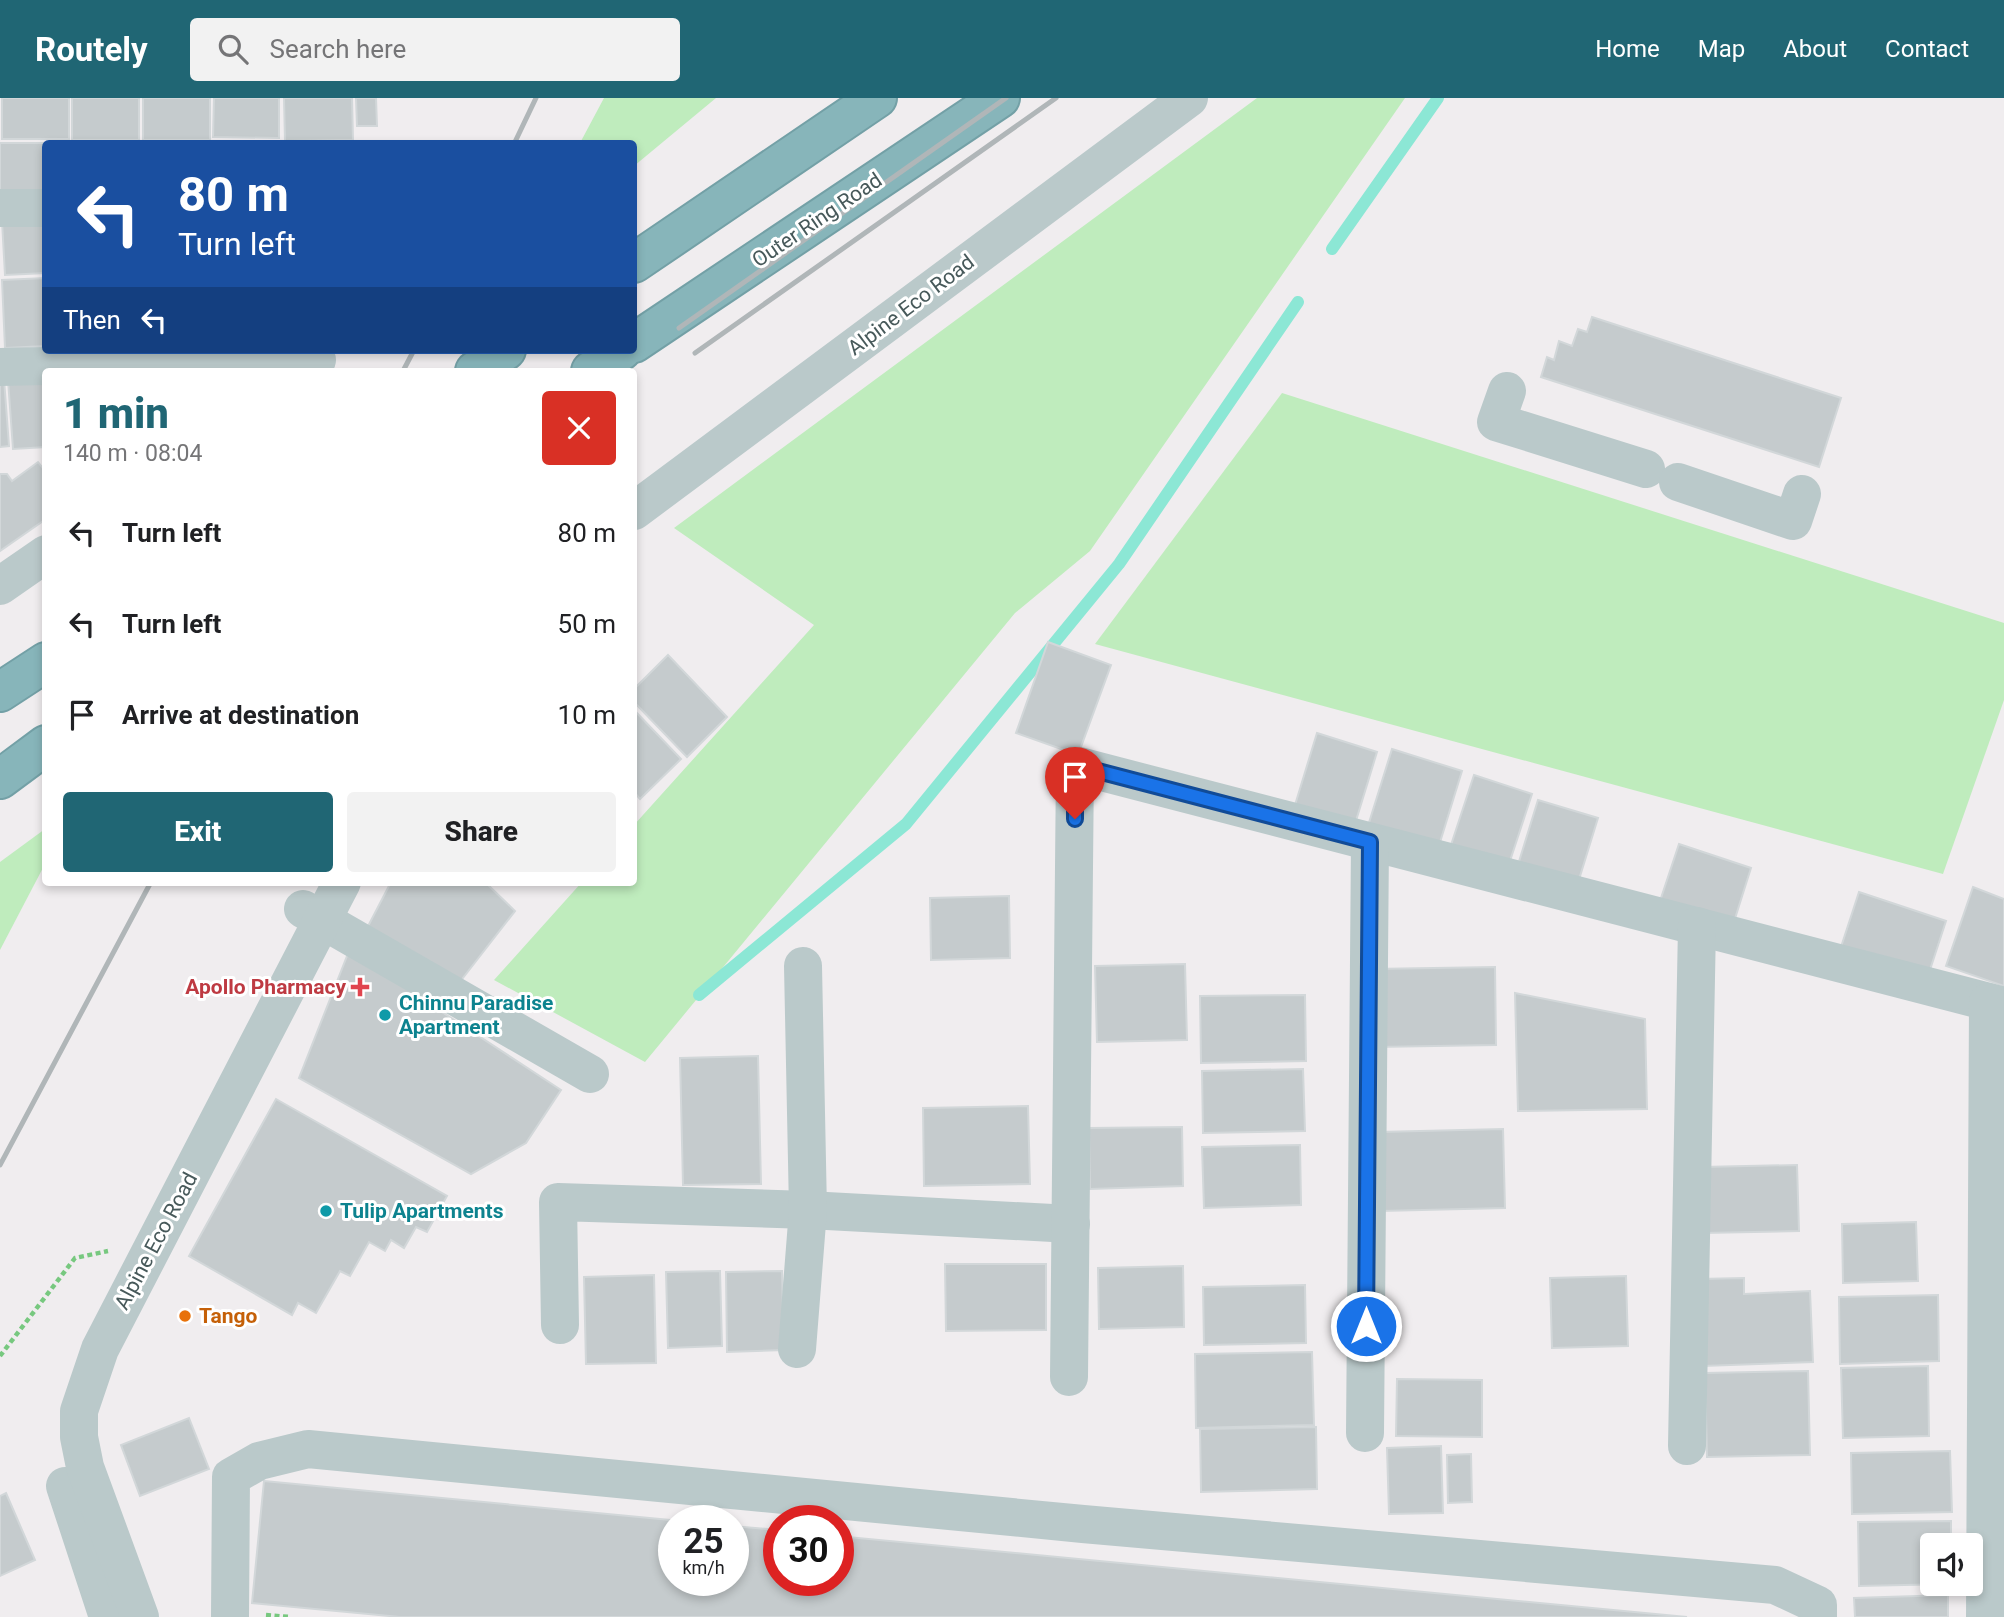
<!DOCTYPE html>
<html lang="en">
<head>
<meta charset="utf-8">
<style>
  body { margin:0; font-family:Roboto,sans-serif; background:#f2f2f2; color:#202124; height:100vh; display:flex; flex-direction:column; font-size:26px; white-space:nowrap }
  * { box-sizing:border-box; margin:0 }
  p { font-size:23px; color:#757577 }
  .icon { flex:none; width:38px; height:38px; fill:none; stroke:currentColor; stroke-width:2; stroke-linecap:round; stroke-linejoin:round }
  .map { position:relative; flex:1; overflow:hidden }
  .side { position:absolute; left:42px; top:270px; width:595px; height:518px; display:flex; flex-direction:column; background:#fff; border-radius:7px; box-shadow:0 4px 10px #0003 }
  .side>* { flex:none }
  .guide { position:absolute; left:42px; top:42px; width:595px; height:214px; border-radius:7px; box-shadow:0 4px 10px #0003; background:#1a4fa0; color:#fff; overflow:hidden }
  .buttons { position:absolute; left:1920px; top:1435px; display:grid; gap:14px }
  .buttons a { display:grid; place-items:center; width:63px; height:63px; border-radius:7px; background:#fff; box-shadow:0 4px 10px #0003; font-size:35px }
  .speed { position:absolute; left:658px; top:1407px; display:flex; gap:14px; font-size:35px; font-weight:700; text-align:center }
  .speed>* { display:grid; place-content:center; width:91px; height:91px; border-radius:50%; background:#fff; box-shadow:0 4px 10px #0003; line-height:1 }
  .speed small { font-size:18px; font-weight:400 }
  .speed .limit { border:10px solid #d22; background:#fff; color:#111 }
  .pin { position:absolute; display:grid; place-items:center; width:60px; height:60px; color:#fff; margin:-72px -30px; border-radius:50% 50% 50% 0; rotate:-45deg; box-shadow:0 0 7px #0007 }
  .pin .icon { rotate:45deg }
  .me { position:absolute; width:77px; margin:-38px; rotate:0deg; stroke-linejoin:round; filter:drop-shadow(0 0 5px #0008) }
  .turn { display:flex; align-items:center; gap:24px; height:147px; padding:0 21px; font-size:32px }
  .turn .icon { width:91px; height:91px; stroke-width:2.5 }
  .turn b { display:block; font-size:49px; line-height:60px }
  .then { display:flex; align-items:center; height:66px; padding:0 21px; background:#0003; gap:14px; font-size:26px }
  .round { display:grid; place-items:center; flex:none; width:74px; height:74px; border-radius:7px; background:#f2f2f2 }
  .headline { display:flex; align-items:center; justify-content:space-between; height:119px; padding:0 21px }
  h1 { font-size:42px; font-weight:800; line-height:52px; color:#206674 }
  .primary-button { display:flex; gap:14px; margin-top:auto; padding:14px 21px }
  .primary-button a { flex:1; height:80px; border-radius:7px; background:#206674; color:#fff; font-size:28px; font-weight:800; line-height:80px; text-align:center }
  .primary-button a+a { background:#f2f2f2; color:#202124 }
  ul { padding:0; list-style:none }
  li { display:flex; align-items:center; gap:21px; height:91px; padding:0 21px }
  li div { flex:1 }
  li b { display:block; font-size:26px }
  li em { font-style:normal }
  header { display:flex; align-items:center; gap:42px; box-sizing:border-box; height:98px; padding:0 35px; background:#206674; color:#fff }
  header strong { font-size:33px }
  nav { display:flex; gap:38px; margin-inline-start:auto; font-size:24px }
  .search { width:490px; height:63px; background:#f2f2f2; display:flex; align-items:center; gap:18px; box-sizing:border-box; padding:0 24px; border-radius:7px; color:#757577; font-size:26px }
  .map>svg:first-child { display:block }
</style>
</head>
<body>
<header>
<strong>Routely</strong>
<div class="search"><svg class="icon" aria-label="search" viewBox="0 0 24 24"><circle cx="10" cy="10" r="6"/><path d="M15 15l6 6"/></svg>Search here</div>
<nav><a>Home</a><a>Map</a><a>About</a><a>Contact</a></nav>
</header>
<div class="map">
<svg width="2004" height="1519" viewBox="0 0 2004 1519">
  <rect width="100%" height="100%" fill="#f0edef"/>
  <g fill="#bfecbd">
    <path d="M 604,0 L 716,0 L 634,68 L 634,46 L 580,45 Z"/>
    <path d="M 1257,0 L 1405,0 L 1090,453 L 1015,515 L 645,964 L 494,882 L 582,784 L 634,784 L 634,727 L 814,527 L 674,430 Z"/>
    <path d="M 1282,295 L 2004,525 L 2004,602 L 1943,776 L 1095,546 Z"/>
    <path d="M 45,731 L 45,766 L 0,852 L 0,764 Z"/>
  </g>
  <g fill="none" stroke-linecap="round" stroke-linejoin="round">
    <g stroke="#8ce7d5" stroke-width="12">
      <path d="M 1332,151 L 1438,0"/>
      <path d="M 699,897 L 906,726 L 1119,466 L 1298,204"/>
    </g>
  </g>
  <g fill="#c5cbcd" stroke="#d2d7d9" stroke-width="2">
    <rect x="2" y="0" width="67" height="41"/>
    <rect x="72" y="0" width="67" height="42"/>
    <rect x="143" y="0" width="67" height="42"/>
    <path d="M 214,0 L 279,0 L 279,40 L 213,39 Z"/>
    <path d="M 284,0 L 352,0 L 353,42 L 285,43 Z"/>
    <path d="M 356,0 L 376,0 L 377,28 L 357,28 Z"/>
    <path d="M 0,45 L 68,45 L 46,46 L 46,93 L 0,93 Z"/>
    <path d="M 46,121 L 46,175 L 5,177 L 2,123 Z"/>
    <path d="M 46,180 L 46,248 L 5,250 L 2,182 Z"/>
    <path d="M 1592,219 L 1841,300 L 1819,369 L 1541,279 L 1547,259 L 1554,262 L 1559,243 L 1572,248 L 1578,231 L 1587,234 Z"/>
    <path d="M 46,279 L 46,349 L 13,351 L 8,282 Z"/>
    <path d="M 4,281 L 9,348 L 0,349 L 0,282 Z"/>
    <path d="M 38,364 L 46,374 L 46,421 L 0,453 L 0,376 L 7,376 L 12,383 Z"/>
    <path d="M 1048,544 L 1111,567 L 1078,657 L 1016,635 Z"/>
    <path d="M 668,557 L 727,619 L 687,659 L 634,604 L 634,591 Z"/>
    <path d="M 634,612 L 681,661 L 640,701 L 634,694 Z"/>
    <path d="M 1317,635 L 1377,654 L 1355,726 L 1295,707 Z"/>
    <path d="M 1392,651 L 1462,673 L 1437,754 L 1367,731 Z"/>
    <path d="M 1474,677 L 1532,696 L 1508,769 L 1450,750 Z"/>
    <path d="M 1538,702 L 1598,720 L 1577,788 L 1517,770 Z"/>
    <path d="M 1679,746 L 1751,770 L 1732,830 L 1659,806 Z"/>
    <path d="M 391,784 L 485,784 L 515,813 L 459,885 L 366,832 Z"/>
    <path d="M 1973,789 L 2004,801 L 2004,888 L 1946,868 Z"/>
    <path d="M 1859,794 L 1946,823 L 1927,881 L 1840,852 Z"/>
    <path d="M 1009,798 L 1010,860 L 931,862 L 930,800 Z"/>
    <path d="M 349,853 L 561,992 L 526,1045 L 471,1076 L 299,980 Z"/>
    <path d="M 1185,866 L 1187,942 L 1097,944 L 1095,868 Z"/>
    <path d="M 1495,869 L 1496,947 L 1374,949 L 1372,871 Z"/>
    <path d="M 1515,895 L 1645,921 L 1647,1011 L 1518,1013 Z"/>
    <path d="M 1305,897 L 1306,963 L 1201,965 L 1200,898 Z"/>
    <path d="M 758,958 L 761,1086 L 683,1087 L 680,960 Z"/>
    <path d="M 1303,971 L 1305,1033 L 1203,1035 L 1202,973 Z"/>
    <path d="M 276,1001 L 447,1098 L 427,1134 L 416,1129 L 404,1150 L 391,1142 L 385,1153 L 369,1144 L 350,1178 L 340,1173 L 316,1215 L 298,1205 L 292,1217 L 189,1158 Z"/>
    <path d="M 1028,1008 L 1030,1086 L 924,1088 L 923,1010 Z"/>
    <path d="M 1182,1029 L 1183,1088 L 1090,1091 L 1089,1030 Z"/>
    <path d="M 1503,1031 L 1505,1110 L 1381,1113 L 1379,1034 Z"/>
    <path d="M 1300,1047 L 1301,1107 L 1204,1110 L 1202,1049 Z"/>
    <path d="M 1797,1067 L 1799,1133 L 1703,1135 L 1702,1069 Z"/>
    <path d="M 1916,1124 L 1918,1183 L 1843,1185 L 1842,1126 Z"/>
    <path d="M 945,1166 L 1046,1166 L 1046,1232 L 946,1233 Z"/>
    <path d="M 1183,1168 L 1184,1229 L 1099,1231 L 1098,1170 Z"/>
    <path d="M 720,1173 L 722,1248 L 668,1250 L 666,1174 Z"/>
    <path d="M 782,1173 L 784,1252 L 727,1254 L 726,1174 Z"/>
    <path d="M 654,1177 L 656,1265 L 586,1266 L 584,1179 Z"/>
    <path d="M 1626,1178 L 1628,1248 L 1552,1250 L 1550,1180 Z"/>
    <path d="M 1744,1180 L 1744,1196 L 1810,1193 L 1813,1264 L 1703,1268 L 1699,1181 Z"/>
    <path d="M 1305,1187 L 1306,1245 L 1204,1247 L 1203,1189 Z"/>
    <path d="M 1938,1197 L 1939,1263 L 1840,1266 L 1839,1199 Z"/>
    <path d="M 1312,1254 L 1314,1327 L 1196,1330 L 1195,1256 Z"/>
    <path d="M 1928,1268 L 1929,1338 L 1843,1340 L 1841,1270 Z"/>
    <path d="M 1808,1273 L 1810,1357 L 1707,1359 L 1705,1275 Z"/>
    <path d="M 1397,1281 L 1482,1282 L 1482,1339 L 1396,1338 Z"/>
    <path d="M 189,1320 L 209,1371 L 140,1398 L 121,1347 Z"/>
    <path d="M 1316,1329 L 1317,1391 L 1201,1394 L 1200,1331 Z"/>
    <path d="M 1441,1348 L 1443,1415 L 1389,1416 L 1387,1350 Z"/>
    <path d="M 1950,1353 L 1952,1414 L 1852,1416 L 1851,1355 Z"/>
    <path d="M 1471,1356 L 1472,1404 L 1448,1405 L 1447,1357 Z"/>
    <path d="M 264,1383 L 681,1423 L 674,1423 L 674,1482 L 733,1482 L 733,1428 L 779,1432 L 779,1482 L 838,1482 L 838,1438 L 1687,1519 L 400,1519 L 252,1505 Z"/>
    <path d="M 6,1395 L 35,1462 L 0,1478 L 0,1398 Z"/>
    <path d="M 1951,1423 L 1951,1447 L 1932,1447 L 1932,1486 L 1951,1486 L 1859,1488 L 1858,1424 Z"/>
    <path d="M 1948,1497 L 1948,1519 L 1855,1519 L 1854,1500 Z"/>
  </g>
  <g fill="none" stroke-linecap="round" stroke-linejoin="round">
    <defs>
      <g id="highway">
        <path d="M 634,165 L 877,0"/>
        <path d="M 634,245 L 1000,0"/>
        <path d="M 475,273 L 506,252"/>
        <path d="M 591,273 L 622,252"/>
        <path d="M 0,594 L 46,564"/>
        <path d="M 0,681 L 46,647"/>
      </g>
    </defs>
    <use href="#highway" stroke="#73a0a6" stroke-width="42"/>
    <g stroke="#77c87f" stroke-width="4.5" stroke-dasharray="5 3.5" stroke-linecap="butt">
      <path d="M 0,1258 L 75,1160 L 108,1153"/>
      <path d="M 266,1517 L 290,1519"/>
    </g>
    <g stroke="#bac9ca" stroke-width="38">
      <path d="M 0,110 L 46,110"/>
      <path d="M 0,269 L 317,262"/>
      <path d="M 1507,293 L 1496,324 L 1646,371"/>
      <path d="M 1678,384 L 1793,423 L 1802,396"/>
      <path d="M 634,413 L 1189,0"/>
      <path d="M 0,488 L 46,456"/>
      <path d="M 303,811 L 590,976"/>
      <path d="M 560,1227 L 558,1104 L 808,1112 L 1071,1126"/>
      <path d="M 797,1251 L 808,1112 L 803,868"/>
      <path d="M 1069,1279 L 1075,667 L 2004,908"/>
      <path d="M 1365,1335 L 1370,744"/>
      <path d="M 1687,1348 L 1697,828"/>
      <path d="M 65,1388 L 108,1519"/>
      <path d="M 140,1519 L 85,1369 L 79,1339 L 79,1313 L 100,1251 L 342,784"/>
      <path d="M 230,1519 L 231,1379 L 259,1363 L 308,1351 L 1083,1426 L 1775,1487 L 1818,1507 L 1818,1519"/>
      <path d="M 1985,1519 L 1988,904"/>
    </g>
    <use href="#highway" stroke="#87b5ba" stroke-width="38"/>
    <g stroke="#b0b6b8" stroke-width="5">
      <path d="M 514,46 L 536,0"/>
      <path d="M 679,230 L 1006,0"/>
      <path d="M 695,255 L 1056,0"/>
      <path d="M 403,273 L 414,252"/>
      <path d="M 0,1067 L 151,784"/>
    </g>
  </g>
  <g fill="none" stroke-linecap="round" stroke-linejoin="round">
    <defs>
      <path id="route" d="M 1075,721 L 1075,667 L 1370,744 L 1366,1228"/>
    </defs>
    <use href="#route" stroke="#114b97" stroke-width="18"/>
    <use href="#route" stroke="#1a73e8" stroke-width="12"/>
  </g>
  <path fill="#e0444e" stroke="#fff" stroke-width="2.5" d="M356.5 878.5h7v7h7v7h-7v7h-7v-7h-7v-7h7z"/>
  <g fill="#0f9aa8" stroke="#fff" stroke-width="2.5">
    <circle cx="385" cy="917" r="7"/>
    <circle cx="326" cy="1113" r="7"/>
  </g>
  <circle fill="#e8710a" stroke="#fff" stroke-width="2.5" cx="185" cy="1218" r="7"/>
  <g text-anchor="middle" stroke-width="6" stroke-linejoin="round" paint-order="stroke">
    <g font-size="21" fill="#47595a" stroke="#fff">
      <text transform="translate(817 122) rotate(-34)" y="7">Outer Ring Road</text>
      <text transform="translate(911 207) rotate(-37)" y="7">Alpine Eco Road</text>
      <text transform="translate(156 1143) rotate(-62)" y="7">Alpine Eco Road</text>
    </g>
    <g font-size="21" font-weight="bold" fill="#be3a42" stroke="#fff" text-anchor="end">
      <text x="346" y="896">Apollo Pharmacy</text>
    </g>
    <g font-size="21" font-weight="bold" fill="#0d838f" stroke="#fff" text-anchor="start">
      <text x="399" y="912">Chinnu Paradise<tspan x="399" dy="24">Apartment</tspan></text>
      <text x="340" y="1120">Tulip Apartments</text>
    </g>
    <g font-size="21" font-weight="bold" fill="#c56008" stroke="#fff" text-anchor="start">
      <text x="199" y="1225">Tango</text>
    </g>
  </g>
</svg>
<div class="buttons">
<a><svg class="icon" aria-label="sound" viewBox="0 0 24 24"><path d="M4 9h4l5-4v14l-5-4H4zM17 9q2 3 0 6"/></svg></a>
</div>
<div class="speed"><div>25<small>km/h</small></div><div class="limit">30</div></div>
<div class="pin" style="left:1075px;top:721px;background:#d93025"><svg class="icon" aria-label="arrive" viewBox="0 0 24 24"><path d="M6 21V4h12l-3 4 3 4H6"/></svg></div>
<svg class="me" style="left:1366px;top:1228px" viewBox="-20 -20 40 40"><circle r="17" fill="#1a73e8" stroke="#fff" stroke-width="3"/><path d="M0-11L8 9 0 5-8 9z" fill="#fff"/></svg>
<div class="guide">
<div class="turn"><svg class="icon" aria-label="left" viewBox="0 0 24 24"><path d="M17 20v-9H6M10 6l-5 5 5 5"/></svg><div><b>80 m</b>Turn left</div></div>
<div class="then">Then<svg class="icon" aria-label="left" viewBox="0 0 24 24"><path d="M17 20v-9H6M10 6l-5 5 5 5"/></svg></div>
</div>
<section class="side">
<div class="headline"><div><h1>1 min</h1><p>140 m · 08:04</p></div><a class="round" style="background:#d93025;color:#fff"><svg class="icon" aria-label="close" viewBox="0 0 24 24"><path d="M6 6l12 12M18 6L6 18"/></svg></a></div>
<ul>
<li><svg class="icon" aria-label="left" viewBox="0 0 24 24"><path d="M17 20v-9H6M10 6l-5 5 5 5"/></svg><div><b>Turn left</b></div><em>80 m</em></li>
<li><svg class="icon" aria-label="left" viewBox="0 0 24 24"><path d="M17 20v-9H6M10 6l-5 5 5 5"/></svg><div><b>Turn left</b></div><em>50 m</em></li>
<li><svg class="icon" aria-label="arrive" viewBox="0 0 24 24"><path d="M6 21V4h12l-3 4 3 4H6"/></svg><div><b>Arrive at destination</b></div><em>10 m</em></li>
</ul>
<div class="primary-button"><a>Exit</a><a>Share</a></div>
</section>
</div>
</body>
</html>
